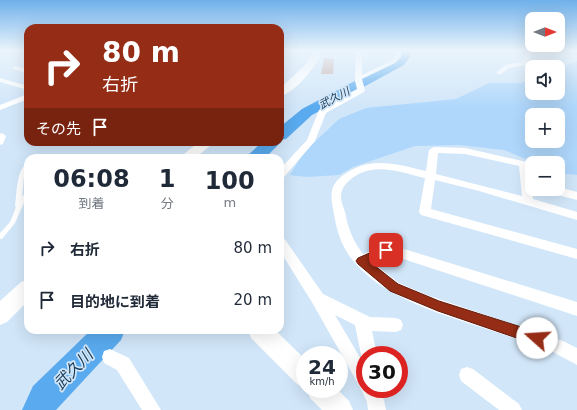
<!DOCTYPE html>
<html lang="ja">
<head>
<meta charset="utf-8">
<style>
  body { margin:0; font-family:"DejaVu Sans","Noto Sans JP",sans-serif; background:#f2f2f3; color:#1f2937; height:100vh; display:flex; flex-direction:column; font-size:15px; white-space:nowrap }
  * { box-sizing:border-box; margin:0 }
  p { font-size:13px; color:#747a83 }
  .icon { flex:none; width:22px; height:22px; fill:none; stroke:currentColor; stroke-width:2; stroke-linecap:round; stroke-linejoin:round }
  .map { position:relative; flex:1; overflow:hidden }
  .sheet { position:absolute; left:24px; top:154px; width:260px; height:180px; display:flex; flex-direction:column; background:#fff; border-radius:12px; box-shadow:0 4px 16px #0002 }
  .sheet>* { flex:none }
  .banner { position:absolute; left:24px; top:24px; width:260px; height:122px; border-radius:12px; box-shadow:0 4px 16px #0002; background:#952c15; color:#fff; overflow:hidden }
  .needle { width:26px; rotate:90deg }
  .fabs { position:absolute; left:525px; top:12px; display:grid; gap:8px }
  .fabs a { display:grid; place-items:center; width:40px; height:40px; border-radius:8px; background:#fff; box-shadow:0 4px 16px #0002; font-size:20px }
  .speed { position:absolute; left:296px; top:346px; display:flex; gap:8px; font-size:20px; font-weight:700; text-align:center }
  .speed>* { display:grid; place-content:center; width:52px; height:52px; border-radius:50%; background:#fff; box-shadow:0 4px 16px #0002; line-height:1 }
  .speed small { font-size:10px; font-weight:400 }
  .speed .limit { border:6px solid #d22; background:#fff; color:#111 }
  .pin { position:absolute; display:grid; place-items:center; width:34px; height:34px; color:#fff; margin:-17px; border-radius:8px; box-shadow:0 2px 6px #0006 }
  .me { position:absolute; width:44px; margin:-22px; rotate:289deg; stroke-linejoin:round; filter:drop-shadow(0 0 3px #0008) }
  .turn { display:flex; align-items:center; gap:14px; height:84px; padding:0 12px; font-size:18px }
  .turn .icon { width:52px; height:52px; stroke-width:2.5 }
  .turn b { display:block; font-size:28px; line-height:34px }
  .then { display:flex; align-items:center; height:38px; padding:0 12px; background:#0003; gap:8px; font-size:15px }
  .eta { display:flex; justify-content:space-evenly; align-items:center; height:68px; text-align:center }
  .eta b { font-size:24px; font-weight:600; line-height:28px }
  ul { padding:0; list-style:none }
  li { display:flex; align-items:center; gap:12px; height:52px; padding:0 12px }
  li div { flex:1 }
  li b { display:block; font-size:15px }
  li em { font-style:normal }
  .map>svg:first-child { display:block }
</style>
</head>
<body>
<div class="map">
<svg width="577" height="410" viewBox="0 0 577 410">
  <rect width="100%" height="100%" fill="#d1e6f9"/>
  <path fill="#afd7fb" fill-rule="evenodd" d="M 577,61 L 577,175 L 558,173 L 558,163 L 535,163 L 504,150 L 460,145 L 415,146 L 353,167 L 339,175 L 306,177 L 290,175 L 304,152 L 339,119 L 366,108 L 456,99 L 489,83 L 521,83 L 532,78 L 532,93 L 558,93 L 558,68 ZM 532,115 L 558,115 L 558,141 L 532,141 Z"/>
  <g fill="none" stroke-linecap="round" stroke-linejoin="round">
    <g fill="#59aaee" fill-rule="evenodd">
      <path d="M 398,50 L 410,50 L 410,57 L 404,65 L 312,115 L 286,139 L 280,140 L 280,127 L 302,109 L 396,59 L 398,57 Z"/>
      <path d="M 280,141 L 281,142 L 265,158 L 245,158 L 262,142 Z"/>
      <path d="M 91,330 L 125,330 L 121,340 L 56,410 L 22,410 L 33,386 Z"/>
    </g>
  </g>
  <path fill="#c5a9a2" d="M 324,58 L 334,59 L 333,74 L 321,74 Z"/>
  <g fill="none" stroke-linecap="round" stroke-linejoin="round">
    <path fill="#fff" fill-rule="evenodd" d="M 26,164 L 28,165 L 28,167 L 24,177 L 22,197 L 26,191 L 28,190 L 28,196 L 23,205 L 15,223 L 2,239 L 0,239 L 0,233 L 10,222 L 16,207 L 15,206 C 17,194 16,172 26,164 Z"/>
    <g fill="#fff" fill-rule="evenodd">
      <path d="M 356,50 L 362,50 L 362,75 L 391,61 L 395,57 L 395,50 L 401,50 L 401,57 L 395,63 L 362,79 L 365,90 L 364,92 L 326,113 L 315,141 L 284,177 L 280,178 L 280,169 L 307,140 L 319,110 L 357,89 L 355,81 Z"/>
      <path d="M 528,50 L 534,50 L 526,65 L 509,68 L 501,74 L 497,74 L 497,72 L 505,65 L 522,62 Z"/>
      <path d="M 15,66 L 28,69 L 28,73 L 13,69 L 12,68 Z"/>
      <path d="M 0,78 L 28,86 L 28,90 L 0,82 Z"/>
      <path d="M 28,94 L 28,99 L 0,110 L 0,105 Z"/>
      <path d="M 2,133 L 6,136 L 3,144 L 0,145 L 0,134 Z"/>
      <path d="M 189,142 L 203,142 L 208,145 L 203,148 L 190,144 Z"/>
      <path d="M 434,147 L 465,148 L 527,162 L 533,199 L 577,212 L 577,220 L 479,191 L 435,180 L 431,209 L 577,249 L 577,259 L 421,215 L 419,212 L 425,178 C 400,172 373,161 351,179 C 345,184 341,189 341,197 C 341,202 344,208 345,212 C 348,228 353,241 363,254 L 382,246 L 391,245 L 577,302 L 577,316 L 391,255 L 384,256 L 372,262 L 399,283 L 427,295 L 563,341 L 577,348 L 577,365 C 569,361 561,356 553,352 C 535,345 517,339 499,333 C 448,316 373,298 345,249 C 339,238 336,226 334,214 C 331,198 328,187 342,176 C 369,155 396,164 426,171 L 429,150 ZM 438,153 L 465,154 L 519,166 L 522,196 L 436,174 Z"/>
      <path d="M 558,187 L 577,192 L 577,200 L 546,192 L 545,189 L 558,189 Z"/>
      <path d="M 280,236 L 284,238 L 323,294 L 370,317 L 396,318 L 401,320 L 403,325 L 401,330 L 396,332 L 372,331 L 377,355 L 365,355 L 365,361 L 361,355 L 355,325 L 335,315 L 365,366 L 365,389 L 378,389 L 384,400 L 386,410 L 368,410 L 367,402 L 361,389 L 313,304 L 280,251 Z"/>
      <path d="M 110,349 L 129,358 L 161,410 L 142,410 L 117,370 L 104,363 L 102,357 L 104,351 Z"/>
      <path d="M 467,367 L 473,369 L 519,404 L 522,410 L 499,410 L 461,381 L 459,375 L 461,369 Z"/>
    </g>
    <g fill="#fff" fill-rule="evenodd">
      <path d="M 315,50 L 323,50 C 317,65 297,92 280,96 L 280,88 L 304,66 Z"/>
      <path d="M 199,142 L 215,142 L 195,158 L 179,158 Z"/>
      <path d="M 28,279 L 28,301 L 7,322 L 0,325 L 0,301 L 21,282 Z"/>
      <path d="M 248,330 L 275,330 L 305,359 L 305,388 L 297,384 L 251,338 Z"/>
      <path d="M 307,389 L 337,389 L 349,401 L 353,410 L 322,410 L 310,398 Z"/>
    </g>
  </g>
  <linearGradient id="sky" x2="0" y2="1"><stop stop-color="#6fb0ea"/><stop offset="0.47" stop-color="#eaf4fc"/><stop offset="1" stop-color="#eaf4fc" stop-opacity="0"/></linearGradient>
  <rect width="577" height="107" fill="url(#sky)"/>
  <path fill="#952c15" stroke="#611d0e" d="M 386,246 L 389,247 L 391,250 L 389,253 L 370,262 L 398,284 L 439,301 L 537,332 L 541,334 L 543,338 L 541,343 L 537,345 L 438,311 L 390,291 L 358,264 L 356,261 L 358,258 Z"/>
  <g text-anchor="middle" stroke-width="3.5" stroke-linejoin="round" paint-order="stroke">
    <g font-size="11" font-style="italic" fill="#1a3b57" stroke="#d1e6f9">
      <text transform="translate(334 98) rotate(-28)" y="4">武久川</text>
    </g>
    <g font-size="16" font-style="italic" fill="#1a3b57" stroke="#d1e6f9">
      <text transform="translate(73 369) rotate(-46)" y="6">武久川</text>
    </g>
  </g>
</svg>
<div class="fabs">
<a><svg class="needle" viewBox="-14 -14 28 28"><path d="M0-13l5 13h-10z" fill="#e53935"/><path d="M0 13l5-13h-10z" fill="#747a83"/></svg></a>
<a><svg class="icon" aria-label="sound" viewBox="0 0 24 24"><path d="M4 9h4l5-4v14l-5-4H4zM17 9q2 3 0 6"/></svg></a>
<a>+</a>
<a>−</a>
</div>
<div class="speed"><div>24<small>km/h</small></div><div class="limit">30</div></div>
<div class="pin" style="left:386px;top:250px;background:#d93025"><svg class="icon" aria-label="arrive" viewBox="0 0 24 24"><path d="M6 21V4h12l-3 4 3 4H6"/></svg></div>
<svg class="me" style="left:537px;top:338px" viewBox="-20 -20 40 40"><circle r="19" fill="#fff"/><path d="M0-13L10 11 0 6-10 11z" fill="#952c15"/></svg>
<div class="banner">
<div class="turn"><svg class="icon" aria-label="right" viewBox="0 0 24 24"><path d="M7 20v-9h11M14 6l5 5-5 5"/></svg><div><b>80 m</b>右折</div></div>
<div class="then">その先<svg class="icon" aria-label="arrive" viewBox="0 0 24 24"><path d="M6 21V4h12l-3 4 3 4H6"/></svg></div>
</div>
<section class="sheet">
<div class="eta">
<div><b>06:08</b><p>到着</p></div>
<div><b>1</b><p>分</p></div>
<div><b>100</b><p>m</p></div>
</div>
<ul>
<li><svg class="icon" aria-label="right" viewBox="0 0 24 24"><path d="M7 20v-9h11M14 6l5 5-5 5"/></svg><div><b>右折</b></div><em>80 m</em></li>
<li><svg class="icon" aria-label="arrive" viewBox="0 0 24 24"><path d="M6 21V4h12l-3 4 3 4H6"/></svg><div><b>目的地に到着</b></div><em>20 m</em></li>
</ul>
</section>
</div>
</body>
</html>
